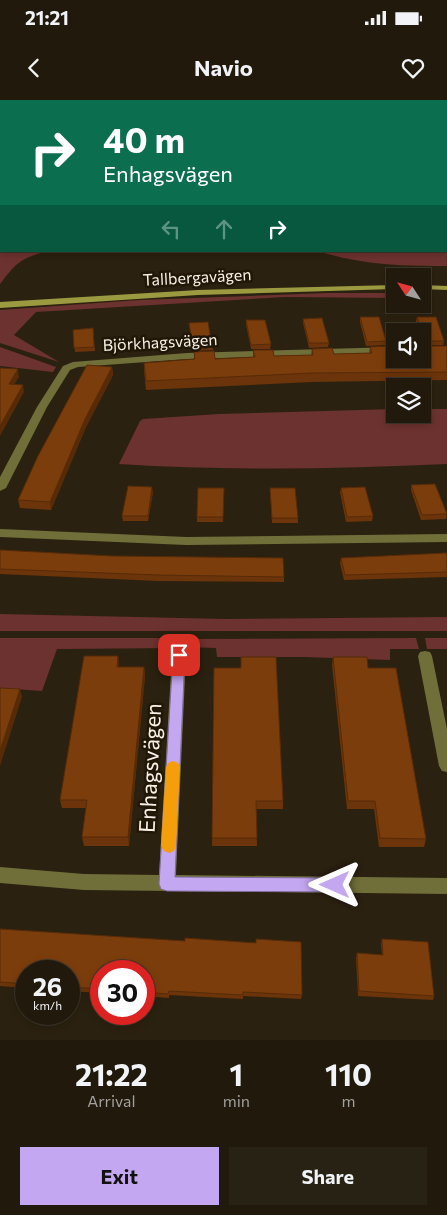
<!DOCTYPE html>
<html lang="en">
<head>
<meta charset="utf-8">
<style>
  body { margin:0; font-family:Commissioner,sans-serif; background:#282215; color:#f1f3f6; height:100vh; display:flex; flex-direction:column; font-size:19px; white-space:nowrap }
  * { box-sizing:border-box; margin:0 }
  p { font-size:16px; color:#a2a09d }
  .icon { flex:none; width:28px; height:28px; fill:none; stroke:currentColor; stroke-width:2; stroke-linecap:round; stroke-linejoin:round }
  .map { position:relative; height:940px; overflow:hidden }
  .panel { display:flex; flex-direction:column; background:#20190c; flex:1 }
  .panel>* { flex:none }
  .hud { position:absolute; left:0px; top:0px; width:448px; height:152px; box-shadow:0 2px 8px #0003,0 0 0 1px #3d382d; background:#0b6e4f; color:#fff; overflow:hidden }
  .needle { width:32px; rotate:306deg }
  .buttons { position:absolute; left:386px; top:168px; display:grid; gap:10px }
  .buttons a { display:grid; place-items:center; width:45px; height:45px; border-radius:0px; background:#20190c; box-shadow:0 2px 8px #0003,0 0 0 1px #3d382d; font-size:25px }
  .speed { position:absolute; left:15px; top:860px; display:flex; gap:10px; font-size:25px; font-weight:700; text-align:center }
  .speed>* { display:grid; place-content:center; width:65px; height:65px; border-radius:50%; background:#20190c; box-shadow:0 2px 8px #0003,0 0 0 1px #3d382d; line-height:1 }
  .speed small { font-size:12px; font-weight:400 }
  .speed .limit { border:8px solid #d22; background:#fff; color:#111 }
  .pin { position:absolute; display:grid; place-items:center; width:42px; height:42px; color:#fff; margin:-21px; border-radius:10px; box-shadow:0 2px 8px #0006 }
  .me { position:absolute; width:55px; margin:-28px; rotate:270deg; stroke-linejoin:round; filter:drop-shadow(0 0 4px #0008) }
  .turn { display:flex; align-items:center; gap:18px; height:105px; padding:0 20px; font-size:22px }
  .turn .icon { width:65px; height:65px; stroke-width:2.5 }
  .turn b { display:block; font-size:35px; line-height:42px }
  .lanes { display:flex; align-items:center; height:48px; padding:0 20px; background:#0003; justify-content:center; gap:25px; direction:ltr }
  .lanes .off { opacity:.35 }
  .eta { display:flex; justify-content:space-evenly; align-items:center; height:85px; text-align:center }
  .eta b { font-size:30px; font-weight:700; line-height:35px }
  .button { display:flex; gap:10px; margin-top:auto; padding:10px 20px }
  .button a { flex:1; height:58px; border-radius:0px; background:#c4a7f1; color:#111; font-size:20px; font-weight:700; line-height:58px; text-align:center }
  .button a+a { background:#282215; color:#f1f3f6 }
  .status { display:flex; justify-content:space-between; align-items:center; height:35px; padding:0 25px; background:#20190c; direction:ltr }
  .status svg { height:14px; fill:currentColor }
  header { display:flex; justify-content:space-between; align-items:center; height:65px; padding:0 20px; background:#20190c; font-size:22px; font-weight:700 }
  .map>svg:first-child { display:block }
</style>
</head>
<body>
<div class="status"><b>21:21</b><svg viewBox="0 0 49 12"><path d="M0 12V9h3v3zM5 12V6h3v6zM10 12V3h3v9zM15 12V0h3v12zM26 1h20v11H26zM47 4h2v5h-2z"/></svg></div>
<header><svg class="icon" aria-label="back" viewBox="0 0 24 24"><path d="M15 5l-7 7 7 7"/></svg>Navio<svg class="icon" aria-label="heart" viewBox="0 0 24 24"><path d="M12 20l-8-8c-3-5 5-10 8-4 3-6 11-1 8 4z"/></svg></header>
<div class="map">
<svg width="447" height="940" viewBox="0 0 447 940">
  <rect width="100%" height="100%" fill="#2b2110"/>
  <g fill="#6c322f">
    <path d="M 0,55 L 1,151 L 48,151 C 21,158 17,162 0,184 Z"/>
    <path d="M 446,128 L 447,166 C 402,166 361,165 318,151 L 446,151 Z"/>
    <path d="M 327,193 L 395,193 L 395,198 L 285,197 L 36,212 L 14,235 L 59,262 L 0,243 L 0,210 L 139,200 Z"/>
    <path d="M 0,247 L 56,267 L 53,272 L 0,266 Z"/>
    <path d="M 395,309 L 395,314 L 422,314 L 423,309 L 447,309 L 447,364 C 338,369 229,371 119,364 L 140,321 L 143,319 L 219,314 Z"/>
    <path d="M 0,514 L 226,519 L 447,517 L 447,531 L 0,531 Z"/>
    <path d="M 0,538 L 173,538 L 173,548 L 57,549 L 42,591 L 0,588 Z"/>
    <path d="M 416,538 L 419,549 L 390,549 L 390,560 L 305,557 L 217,557 L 216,548 L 183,547 L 184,539 Z"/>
    <path d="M 425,538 L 447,538 L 447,549 L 427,549 Z"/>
  </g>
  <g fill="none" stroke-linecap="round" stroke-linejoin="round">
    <g fill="#706f3a" fill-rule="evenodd">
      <path d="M 136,0 L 151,0 L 152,1 L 138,1 Z"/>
      <rect x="446" y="29" width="1" height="4"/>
      <path d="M 395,247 L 395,253 L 187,259 L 78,267 L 70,270 L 47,307 L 6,388 L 0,391 L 0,377 L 37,307 L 63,266 L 73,262 L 187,253 Z"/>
      <rect x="422" y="247" width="25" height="6"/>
      <path d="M 0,429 L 186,437 L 447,434 L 447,442 L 186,445 L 0,437 Z"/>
      <path d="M 179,550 L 184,551 L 186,555 L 176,775 L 447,778 L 447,794 L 84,790 L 0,783 L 0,767 L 84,774 L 159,775 L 172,555 L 174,551 Z"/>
      <path d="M 425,551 L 430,552 L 432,556 L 447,629 L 447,672 L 442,671 L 439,666 L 418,556 L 420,552 Z"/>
    </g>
    <g fill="#9c9a41" fill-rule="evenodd">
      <path d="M 395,185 L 395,189 L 198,195 L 0,208 L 0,202 L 198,190 Z"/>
      <path d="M 422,185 L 447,186 L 447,190 L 422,189 Z"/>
    </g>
  </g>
  <g fill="#6b340a">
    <path d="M 360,217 L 386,241 L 386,245 L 366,246 L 360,222 Z"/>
    <path d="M 417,217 L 444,241 L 443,245 L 424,245 L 422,241 L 422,231 L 419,231 L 416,221 Z"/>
    <path d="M 303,219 L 329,243 L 328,247 L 309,248 L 303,223 Z"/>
    <path d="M 246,220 L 271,244 L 270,249 L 251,249 L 246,225 Z"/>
    <path d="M 189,223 L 212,246 L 213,250 L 193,251 Z"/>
    <path d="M 93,228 L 95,251 L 75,252 L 73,230 Z"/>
    <path d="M 429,246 L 447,246 L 447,280 L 312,282 L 146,290 L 144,271 L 144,263 L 194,260 L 194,252 L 215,259 L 253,257 L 253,250 L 274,256 L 311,255 L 312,249 L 334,254 L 369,253 L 370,247 L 392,253 L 427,253 Z"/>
    <path d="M 112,267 L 113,275 L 86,327 L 51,410 L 20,408 L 18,400 Z"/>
    <path d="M 411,385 L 447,414 L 446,419 L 421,420 L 411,390 Z"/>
    <path d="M 224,388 L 223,422 L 197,422 L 197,417 Z"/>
    <path d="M 270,388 L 298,418 L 298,423 L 272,423 Z"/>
    <path d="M 341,388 L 373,416 L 372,421 L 346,422 L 340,392 Z"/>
    <path d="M 153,392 L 148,421 L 123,421 L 122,416 Z"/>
    <path d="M 0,450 L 284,477 L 284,482 L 158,481 L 0,474 Z"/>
    <path d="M 447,453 L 447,477 L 344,480 L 340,463 L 341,458 Z"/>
    <path d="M 333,557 L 368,568 L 426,739 L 424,747 L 379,747 L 374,709 L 347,709 L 332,565 Z"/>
    <path d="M 119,564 L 119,567 L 144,567 L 145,576 L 129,746 L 84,746 L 82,737 L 86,708 L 62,708 L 60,700 Z"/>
    <path d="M 214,568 L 283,701 L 283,709 L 256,709 L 257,746 L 212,746 Z"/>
    <path d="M 0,829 L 302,895 L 301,899 L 243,896 L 243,899 L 169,895 L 169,898 L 144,896 L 144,871 L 101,871 L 101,893 L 69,891 L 69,871 L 26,871 L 26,888 L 0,886 Z"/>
    <path d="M 382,839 L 434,896 L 433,900 L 358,896 L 356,858 L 357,853 L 382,855 L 381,844 Z"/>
  </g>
  <g fill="#572b08">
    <path d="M 112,267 L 113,275 L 86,327 L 51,410 L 50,402 L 85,319 Z"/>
    <path d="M 18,269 L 19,277 L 10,291 L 9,284 Z"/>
    <path d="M 23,285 L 24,292 L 0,336 L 0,326 Z"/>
    <path d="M 152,387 L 153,392 L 148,421 L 148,416 Z"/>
    <path d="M 118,556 L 119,564 L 118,576 L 117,567 Z"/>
    <path d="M 144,567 L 145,576 L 129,746 L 128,737 Z"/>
    <path d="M 20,589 L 22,597 L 0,666 L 0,651 Z"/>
  </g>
  <g fill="#7c3d0c" stroke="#572b08">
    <path d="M 360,217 L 379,217 L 386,241 L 367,242 Z"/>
    <path d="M 417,217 L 436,217 L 444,241 L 425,241 L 422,231 Z"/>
    <path d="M 322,218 L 329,243 L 309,243 L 303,219 Z"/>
    <path d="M 246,220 L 265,220 L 271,244 L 251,245 Z"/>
    <path d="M 208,222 L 212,246 L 193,246 L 189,223 Z"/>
    <path d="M 93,228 L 94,247 L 74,248 L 73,230 Z"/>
    <path d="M 390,246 L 392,253 L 395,253 L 395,259 L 422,259 L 422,253 L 431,253 L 429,246 L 447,246 L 447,272 L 312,273 L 146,281 L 144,263 L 195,259 L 194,252 L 214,251 L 215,259 L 255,257 L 253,250 L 273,250 L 274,256 L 313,255 L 312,249 L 332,248 L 334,254 L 372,253 L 370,247 Z"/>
    <path d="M 87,265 L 112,267 L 85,319 L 50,402 L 18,400 L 38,356 Z"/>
    <path d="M 0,268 L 18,269 L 9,284 L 23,285 L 0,326 Z"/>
    <path d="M 435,384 L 447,414 L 422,415 L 411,385 Z"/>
    <path d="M 128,386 L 152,387 L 148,416 L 122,416 Z"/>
    <path d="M 365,387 L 373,416 L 347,417 L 341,388 Z"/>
    <path d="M 198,388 L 224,388 L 223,417 L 197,417 Z"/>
    <path d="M 270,388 L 295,388 L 298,418 L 272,418 Z"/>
    <path d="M 0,450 L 112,456 L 283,458 L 284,477 L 158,475 L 0,469 Z"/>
    <path d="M 447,453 L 447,472 L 345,475 L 341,458 Z"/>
    <path d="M 84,556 L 118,556 L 117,567 L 144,567 L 128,737 L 82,737 L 87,700 L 60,700 Z"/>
    <path d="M 241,557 L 276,557 L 283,701 L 256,701 L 257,738 L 212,738 L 214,568 L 241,568 Z"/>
    <path d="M 333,557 L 367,557 L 368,568 L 396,568 L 426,739 L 380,738 L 375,701 L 348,701 Z"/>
    <path d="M 0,588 L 20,589 L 0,651 Z"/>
    <path d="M 0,829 L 185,841 L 185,838 L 256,843 L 256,839 L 301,842 L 302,895 L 243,892 L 243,895 L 169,891 L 168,894 L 144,892 L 144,871 L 101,871 L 101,889 L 69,887 L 69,871 L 26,871 L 26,884 L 0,882 Z"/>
    <path d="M 382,839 L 428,842 L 434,896 L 359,891 L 357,853 L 383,855 Z"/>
  </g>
  <path fill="#c4a7f1" stroke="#7f6d9d" d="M 179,550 L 184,552 L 185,555 L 175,777 L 335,778 L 341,780 L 343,785 L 341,790 L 335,792 L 167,791 L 161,789 L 159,784 L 173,555 L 175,552 Z"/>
  <path fill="#f59e0b" d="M 173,661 L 178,663 L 180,667 L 176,746 L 174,751 L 169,753 L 164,751 L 161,746 L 166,667 L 168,663 Z"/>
  <g text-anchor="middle" stroke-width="5" stroke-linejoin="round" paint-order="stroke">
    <g font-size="16" fill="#f8f1e6" stroke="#211707">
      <text transform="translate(197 177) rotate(-3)" y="6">Tallbergavägen</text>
      <text transform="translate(160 242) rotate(-3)" y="6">Björkhagsvägen</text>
    </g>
    <g font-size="22" fill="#f8f1e6" stroke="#211707">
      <text transform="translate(150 668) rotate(-87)" y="8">Enhagsvägen</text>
    </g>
  </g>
</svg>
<div class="buttons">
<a><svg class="needle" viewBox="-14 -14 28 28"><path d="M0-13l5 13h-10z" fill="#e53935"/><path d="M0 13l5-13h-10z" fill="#a2a09d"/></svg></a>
<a><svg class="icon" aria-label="sound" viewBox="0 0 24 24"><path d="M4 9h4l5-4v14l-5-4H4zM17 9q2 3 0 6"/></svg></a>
<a><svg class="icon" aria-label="layers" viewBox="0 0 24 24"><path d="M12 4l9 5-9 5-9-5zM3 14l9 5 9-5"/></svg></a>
</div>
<div class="speed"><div>26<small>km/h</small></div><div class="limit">30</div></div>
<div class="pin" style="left:179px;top:555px;background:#d93025"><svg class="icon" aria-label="arrive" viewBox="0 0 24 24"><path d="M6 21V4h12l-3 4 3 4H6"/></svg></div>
<svg class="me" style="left:335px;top:785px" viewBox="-20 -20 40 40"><path d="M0-17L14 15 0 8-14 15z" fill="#c4a7f1" stroke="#fff" stroke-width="4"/></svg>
<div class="hud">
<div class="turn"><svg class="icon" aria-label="right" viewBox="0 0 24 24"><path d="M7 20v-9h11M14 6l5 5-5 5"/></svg><div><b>40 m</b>Enhagsvägen</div></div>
<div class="lanes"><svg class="icon off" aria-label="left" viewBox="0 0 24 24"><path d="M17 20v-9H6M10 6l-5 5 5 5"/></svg><svg class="icon off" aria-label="ahead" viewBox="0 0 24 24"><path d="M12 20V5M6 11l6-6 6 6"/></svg><svg class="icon" aria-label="right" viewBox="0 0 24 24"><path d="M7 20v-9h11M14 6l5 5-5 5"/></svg></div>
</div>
</div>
<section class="panel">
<div class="eta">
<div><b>21:22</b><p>Arrival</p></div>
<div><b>1</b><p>min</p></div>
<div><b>110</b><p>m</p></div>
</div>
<div class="button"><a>Exit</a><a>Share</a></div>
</section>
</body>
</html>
